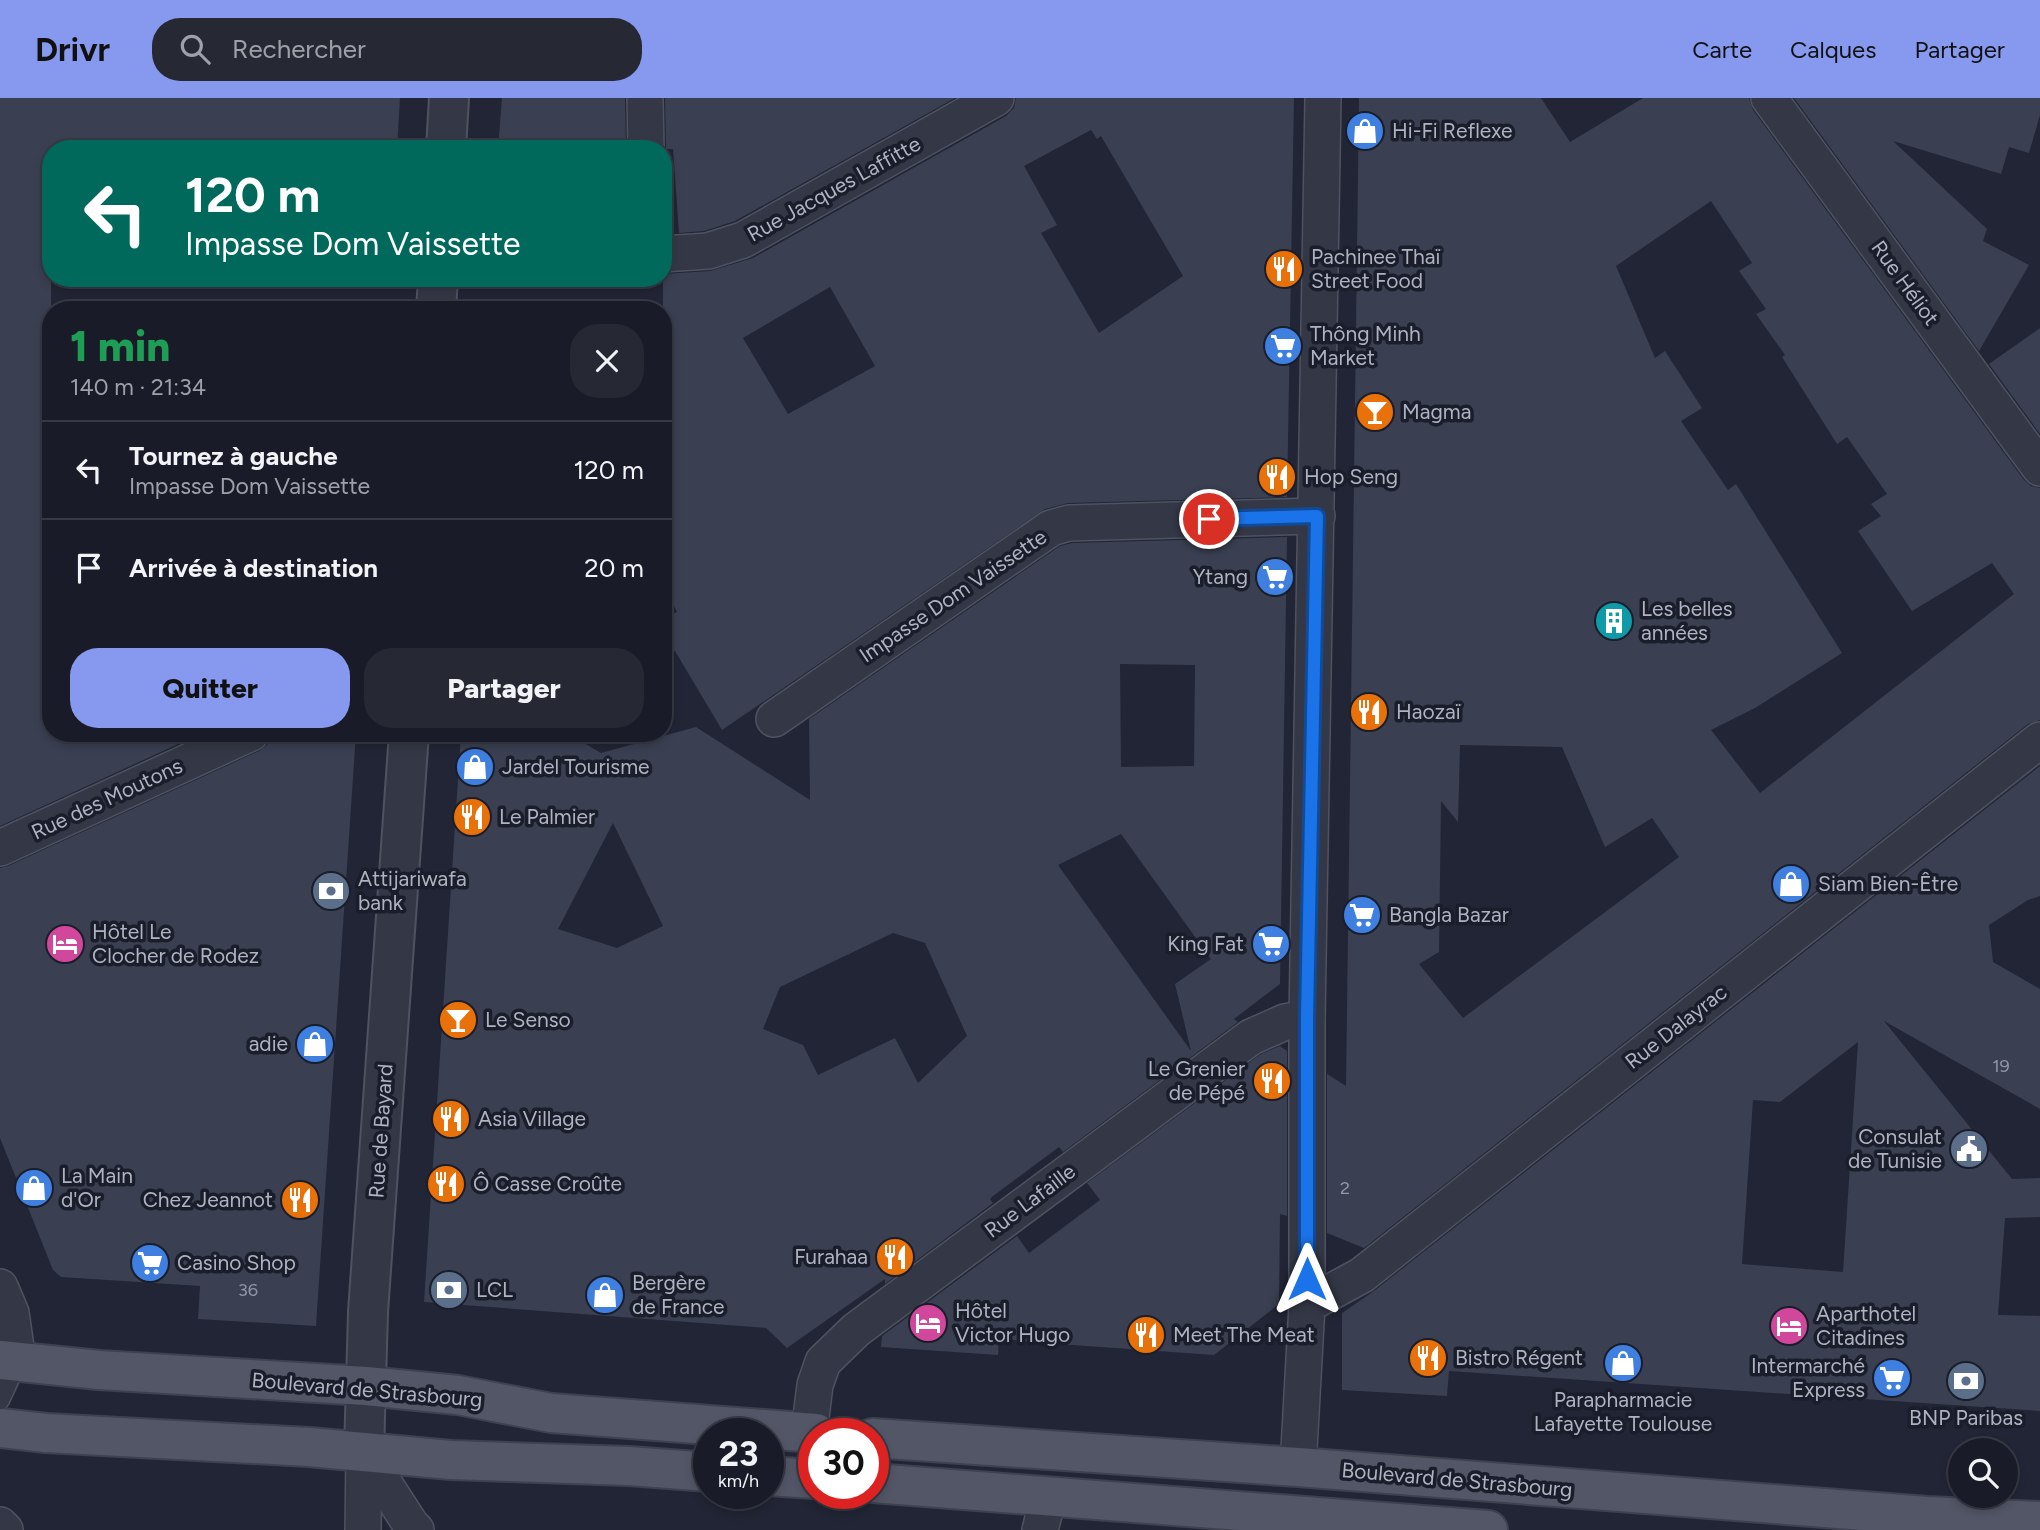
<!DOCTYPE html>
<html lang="fr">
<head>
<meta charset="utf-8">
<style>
  body { margin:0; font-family:Figtree,sans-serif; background:#262934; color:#f1f3f6; height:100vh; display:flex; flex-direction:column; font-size:26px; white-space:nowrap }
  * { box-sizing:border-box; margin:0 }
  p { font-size:23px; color:#9fa1a8 }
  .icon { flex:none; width:38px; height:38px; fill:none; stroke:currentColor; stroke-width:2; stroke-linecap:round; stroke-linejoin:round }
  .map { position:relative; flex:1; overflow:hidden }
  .drawer { position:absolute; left:42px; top:203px; width:630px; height:441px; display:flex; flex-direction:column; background:#191c28; border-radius:28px; box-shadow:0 4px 10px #0003,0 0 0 2px #373a45 }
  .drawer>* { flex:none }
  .top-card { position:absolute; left:42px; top:42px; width:630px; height:147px; border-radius:28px; box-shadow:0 4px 10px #0003,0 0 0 2px #373a45; background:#00695c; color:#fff; overflow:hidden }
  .fabs { position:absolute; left:1948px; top:1340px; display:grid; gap:14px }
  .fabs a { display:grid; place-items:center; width:70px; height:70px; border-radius:50%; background:#191c28; box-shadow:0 4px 10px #0003,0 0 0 2px #373a45; font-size:35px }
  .speed { position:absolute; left:693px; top:1320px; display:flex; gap:14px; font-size:35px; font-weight:700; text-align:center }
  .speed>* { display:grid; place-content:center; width:91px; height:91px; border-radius:50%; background:#191c28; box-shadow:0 4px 10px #0003,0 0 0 2px #373a45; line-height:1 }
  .speed small { font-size:18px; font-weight:400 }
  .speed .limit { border:10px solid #d22; background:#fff; color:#111 }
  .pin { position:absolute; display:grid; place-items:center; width:60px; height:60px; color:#fff; margin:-30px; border:4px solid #fff; border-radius:50%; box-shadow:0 2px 7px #0007 }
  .me { position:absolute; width:77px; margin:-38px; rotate:0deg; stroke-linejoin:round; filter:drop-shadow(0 0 5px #0008) }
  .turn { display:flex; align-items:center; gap:24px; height:147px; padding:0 28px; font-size:32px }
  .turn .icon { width:91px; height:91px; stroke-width:2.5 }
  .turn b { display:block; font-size:49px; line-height:60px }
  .round { display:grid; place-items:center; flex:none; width:74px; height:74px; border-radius:28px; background:#262934 }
  .head { display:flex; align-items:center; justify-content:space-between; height:119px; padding:0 28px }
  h1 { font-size:42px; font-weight:800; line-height:52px; color:#1e9e55 }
  .action { display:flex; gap:14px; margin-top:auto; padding:14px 28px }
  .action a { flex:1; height:80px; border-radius:28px; background:#8799ef; color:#111; font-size:28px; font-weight:800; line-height:80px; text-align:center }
  .action a+a { background:#262934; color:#f1f3f6 }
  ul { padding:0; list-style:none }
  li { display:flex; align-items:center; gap:21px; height:98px; padding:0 28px; border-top:2px solid #373a45 }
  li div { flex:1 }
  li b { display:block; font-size:26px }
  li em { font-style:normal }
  header { display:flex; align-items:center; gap:42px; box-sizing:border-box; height:98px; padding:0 35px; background:#8799ef; color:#111 }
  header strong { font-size:33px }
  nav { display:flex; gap:38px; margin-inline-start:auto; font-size:24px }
  .search { width:490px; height:63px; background:#262934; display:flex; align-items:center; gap:18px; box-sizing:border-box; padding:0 24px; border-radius:28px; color:#9fa1a8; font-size:26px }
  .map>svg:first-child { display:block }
</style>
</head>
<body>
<header>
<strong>Drivr</strong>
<div class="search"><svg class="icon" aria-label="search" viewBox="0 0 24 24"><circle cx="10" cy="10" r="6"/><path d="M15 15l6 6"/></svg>Rechercher</div>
<nav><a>Carte</a><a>Calques</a><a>Partager</a></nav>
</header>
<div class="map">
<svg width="2040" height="1432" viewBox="0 0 2040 1432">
  <rect width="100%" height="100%" fill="#212535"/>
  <g fill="#3a4052" fill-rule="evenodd">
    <path d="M 0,0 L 400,0 L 397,51 L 51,51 L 51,635 L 202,635 L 0,728 Z"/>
    <path d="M 502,0 L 625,0 L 626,51 L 498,51 Z"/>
    <path d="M 665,0 L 955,0 L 735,123 L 704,133 L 679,135 L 673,51 L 666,51 Z"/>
    <path d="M 1016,0 L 1294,0 L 1287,399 L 1068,405 L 1045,411 L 722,632 L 675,553 L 663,559 L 663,521 L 677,514 L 663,487 L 663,176 L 710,173 L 753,160 L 1006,18 L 1014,10 ZM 1091,32 L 1097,41 L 1101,38 L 1183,178 L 1099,235 L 1041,135 L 1057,127 L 1024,68 ZM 830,189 L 875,268 L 788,316 L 743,240 Z"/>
    <path d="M 1359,0 L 1541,0 L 1570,44 L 1643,0 L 1749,0 L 1753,12 L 2024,382 L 2031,388 L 2040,390 L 2040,622 L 2028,626 L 1364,1150 L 1327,1135 L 1327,976 L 1346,988 ZM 1711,103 L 1752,165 L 1739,173 L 1766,211 L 1756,216 L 1785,257 L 1782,259 L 1837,346 L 1847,339 L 1887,396 L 1871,406 L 1881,418 L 1858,433 L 1912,513 L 1992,465 L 2014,496 L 1760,695 L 1711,632 L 1755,610 L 1842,555 L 1736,386 L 1728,392 L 1681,323 L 1702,310 L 1665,253 L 1655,260 L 1616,168 ZM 1460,647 L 1562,649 L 1605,749 L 1652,720 L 1679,759 L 1463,920 L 1419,866 L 1439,854 L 1441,703 L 1458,724 Z"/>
    <path d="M 1794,0 L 2040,0 L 2040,17 L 2029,55 L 2009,49 L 2001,76 L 1893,43 L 1987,131 L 1983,143 L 2029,167 L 1979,253 Z"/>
    <path d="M 2040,230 L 2040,336 L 1989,266 Z"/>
    <path d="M 1287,439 L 1280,886 L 1234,921 L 1238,924 L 1063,1054 L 1059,1049 L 993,1098 L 990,1101 L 993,1105 L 885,1186 L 885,1181 L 787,1250 L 766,1230 L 424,1204 L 461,635 L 567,635 L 601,655 L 696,629 L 810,702 L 809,621 L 1060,448 L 1072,445 ZM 1120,566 L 1195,567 L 1194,668 L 1121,669 ZM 613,725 L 663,828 L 617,850 L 558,831 ZM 1121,736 L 1211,861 L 1175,886 L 1191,953 L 1058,767 ZM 893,835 L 925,845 L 967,938 L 918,985 L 895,940 L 818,977 L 803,947 L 763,931 L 780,889 Z"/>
    <path d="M 271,635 L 356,635 L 316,1228 L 198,1221 L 200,1188 L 61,1179 L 53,1172 L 0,1040 L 0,770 L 8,768 L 259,653 L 268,646 Z"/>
    <path d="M 2040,668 L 2040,798 L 2028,802 L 1989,827 L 1993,864 L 2040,891 L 2040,1011 L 1884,923 L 2012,1081 L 2040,1080 L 2040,1119 L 2005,1120 L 1998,1217 L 2040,1218 L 2040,1313 L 1449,1273 L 1447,1298 L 1342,1292 L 1342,1215 L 1374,1193 ZM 1858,944 L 1843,1174 L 1742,1166 L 1753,1002 L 1780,1004 Z"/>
    <path d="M 1280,948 L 1287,953 L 1287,1118 L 1280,1116 L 1279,1206 L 1214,1257 L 1030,1244 L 999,1240 L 998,1257 L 881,1249 L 882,1238 L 1017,1138 L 1029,1155 L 1100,1102 L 1087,1085 L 1261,956 Z"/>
  </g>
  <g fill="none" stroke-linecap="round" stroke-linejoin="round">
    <defs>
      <path id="service" d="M 0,1302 L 18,1263"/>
      <g id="minor">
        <path d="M 645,0 L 646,51"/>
        <path d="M 1769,0 L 2040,370"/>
        <path d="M 663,156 L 708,153 L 743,142 L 996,0"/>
        <path d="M 774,621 L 1051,430 L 1069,425 L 1317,418"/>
        <path d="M 0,750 L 251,635"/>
        <path d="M 0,1189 L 11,1215 L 18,1263"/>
        <path d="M 1307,1207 L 1362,1177 L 2040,642"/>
        <path d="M 809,1335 L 815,1287 L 823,1264 L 856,1232 L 1251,939 L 1285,924 L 1307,920"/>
        <path d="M 364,1354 L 411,1427 L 416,1432"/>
        <path d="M 1298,1369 L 1307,1207 L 1307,920 L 1323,0"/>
        <path d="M 0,1427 L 5,1432"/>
        <path d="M 363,1432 L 364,1354"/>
        <path d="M 1040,1432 L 1049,1397"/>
      </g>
      <g id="tertiary">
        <path d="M 446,51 L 449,0"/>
        <path d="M 436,212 L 438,180"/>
        <path d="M 364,1354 L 368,1214 L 409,635"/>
      </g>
      <g id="primary">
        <path d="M 0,1262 L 99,1272 L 366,1288 L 458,1297 L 551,1315 L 816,1335"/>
        <path d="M 0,1330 L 46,1335 L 309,1349 L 451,1362 L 629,1368 L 709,1374"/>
        <path d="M 873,1340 L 1298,1369 L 1927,1418 L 2040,1423"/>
        <path d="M 768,1378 L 814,1381"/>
        <path d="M 873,1385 L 1488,1432"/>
      </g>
    </defs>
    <use href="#service" stroke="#4f5260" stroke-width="21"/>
    <use href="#minor" stroke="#4f5260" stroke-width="38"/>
    <use href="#tertiary" stroke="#4f5260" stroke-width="42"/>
    <use href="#primary" stroke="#3e414f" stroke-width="42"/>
    <use href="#service" stroke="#343846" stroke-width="18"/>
    <use href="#minor" stroke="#343846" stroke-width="35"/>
    <use href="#tertiary" stroke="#343846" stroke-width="38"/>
    <use href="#primary" stroke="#525666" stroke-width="38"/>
  </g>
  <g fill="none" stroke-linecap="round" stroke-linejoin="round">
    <defs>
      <path id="route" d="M 1209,421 L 1317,418 L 1307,920 L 1307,1181"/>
    </defs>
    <use href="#route" stroke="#114b97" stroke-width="18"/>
    <use href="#route" stroke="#1a73e8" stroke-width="12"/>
  </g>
  <defs>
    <symbol id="shop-disc" viewBox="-11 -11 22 22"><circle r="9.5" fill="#3f7fe0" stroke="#1a1d2a"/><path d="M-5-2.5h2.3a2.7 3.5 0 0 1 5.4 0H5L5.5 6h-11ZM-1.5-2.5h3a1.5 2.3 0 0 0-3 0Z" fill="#fff"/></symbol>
    <symbol id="restaurant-disc" viewBox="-11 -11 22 22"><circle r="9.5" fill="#e8710a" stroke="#1a1d2a"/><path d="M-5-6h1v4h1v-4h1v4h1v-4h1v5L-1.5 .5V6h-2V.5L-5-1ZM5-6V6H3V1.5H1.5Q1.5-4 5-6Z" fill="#fff"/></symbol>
    <symbol id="supermarket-disc" viewBox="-11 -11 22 22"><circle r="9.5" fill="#3f7fe0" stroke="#1a1d2a"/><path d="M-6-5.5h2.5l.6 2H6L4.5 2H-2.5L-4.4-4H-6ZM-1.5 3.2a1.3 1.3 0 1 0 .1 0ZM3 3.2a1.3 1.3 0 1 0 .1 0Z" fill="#fff"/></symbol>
    <symbol id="bar-disc" viewBox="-11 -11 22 22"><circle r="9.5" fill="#e8710a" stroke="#1a1d2a"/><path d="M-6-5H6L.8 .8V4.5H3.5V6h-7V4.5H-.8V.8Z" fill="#fff"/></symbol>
    <symbol id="building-disc" viewBox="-11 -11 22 22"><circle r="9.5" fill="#0f9aa8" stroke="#1a1d2a"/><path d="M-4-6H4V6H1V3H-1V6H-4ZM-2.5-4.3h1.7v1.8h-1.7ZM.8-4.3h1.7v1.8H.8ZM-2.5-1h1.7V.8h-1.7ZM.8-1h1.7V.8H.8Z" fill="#fff"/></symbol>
    <symbol id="bank-disc" viewBox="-11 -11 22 22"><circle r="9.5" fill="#5c6f8a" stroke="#1a1d2a"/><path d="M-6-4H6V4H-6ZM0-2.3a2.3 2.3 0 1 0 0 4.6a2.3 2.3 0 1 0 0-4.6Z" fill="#fff"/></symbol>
    <symbol id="hotel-disc" viewBox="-11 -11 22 22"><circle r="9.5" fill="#d1479c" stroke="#1a1d2a"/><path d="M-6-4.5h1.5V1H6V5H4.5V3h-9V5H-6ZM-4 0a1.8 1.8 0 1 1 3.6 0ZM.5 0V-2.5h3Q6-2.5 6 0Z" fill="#fff"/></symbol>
    <symbol id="civic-disc" viewBox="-11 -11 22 22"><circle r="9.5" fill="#5c6f8a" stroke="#1a1d2a"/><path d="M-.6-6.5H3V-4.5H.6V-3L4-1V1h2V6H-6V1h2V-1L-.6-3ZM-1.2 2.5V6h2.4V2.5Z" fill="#fff"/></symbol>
  </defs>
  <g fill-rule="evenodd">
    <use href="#shop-disc" x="1343" y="11" width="44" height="44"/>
    <use href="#restaurant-disc" x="1262" y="149" width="44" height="44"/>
    <use href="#supermarket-disc" x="1261" y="226" width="44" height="44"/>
    <use href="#bar-disc" x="1353" y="292" width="44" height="44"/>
    <use href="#restaurant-disc" x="1255" y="357" width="44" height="44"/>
    <use href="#supermarket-disc" x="1253" y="457" width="44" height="44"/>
    <use href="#building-disc" x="1592" y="501" width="44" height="44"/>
    <use href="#restaurant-disc" x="1347" y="592" width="44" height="44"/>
    <use href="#shop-disc" x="453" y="647" width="44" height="44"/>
    <use href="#restaurant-disc" x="450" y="697" width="44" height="44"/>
    <use href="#shop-disc" x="1769" y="764" width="44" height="44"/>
    <use href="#bank-disc" x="309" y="771" width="44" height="44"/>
    <use href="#supermarket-disc" x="1340" y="795" width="44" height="44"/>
    <use href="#hotel-disc" x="43" y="824" width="44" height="44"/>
    <use href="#supermarket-disc" x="1249" y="824" width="44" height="44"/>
    <use href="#bar-disc" x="436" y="900" width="44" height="44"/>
    <use href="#shop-disc" x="293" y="924" width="44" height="44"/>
    <use href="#restaurant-disc" x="1250" y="961" width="44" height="44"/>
    <use href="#restaurant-disc" x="429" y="999" width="44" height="44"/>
    <use href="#civic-disc" x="1947" y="1029" width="44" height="44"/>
    <use href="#restaurant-disc" x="424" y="1064" width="44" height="44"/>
    <use href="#shop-disc" x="12" y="1068" width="44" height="44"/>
    <use href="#restaurant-disc" x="278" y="1080" width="44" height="44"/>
    <use href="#restaurant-disc" x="873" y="1137" width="44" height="44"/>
    <use href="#supermarket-disc" x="128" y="1143" width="44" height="44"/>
    <use href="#bank-disc" x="427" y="1170" width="44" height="44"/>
    <use href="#shop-disc" x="583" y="1175" width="44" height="44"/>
    <use href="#hotel-disc" x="906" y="1203" width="44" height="44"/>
    <use href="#hotel-disc" x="1767" y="1206" width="44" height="44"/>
    <use href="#restaurant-disc" x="1124" y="1215" width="44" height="44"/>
    <use href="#restaurant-disc" x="1406" y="1238" width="44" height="44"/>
    <use href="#shop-disc" x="1601" y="1243" width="44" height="44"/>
    <use href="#supermarket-disc" x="1870" y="1258" width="44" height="44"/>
    <use href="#bank-disc" x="1944" y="1261" width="44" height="44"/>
  </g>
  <g text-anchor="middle" stroke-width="7" stroke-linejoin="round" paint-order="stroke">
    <g font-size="18" fill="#9296a6">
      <text x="2001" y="974">19</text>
      <text x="1345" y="1096">2</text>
      <text x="248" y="1198">36</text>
    </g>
    <g font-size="21" fill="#afb2c2" stroke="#1a1d2a" text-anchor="start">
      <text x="1392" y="40">Hi-Fi Reflexe</text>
      <text x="1311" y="166">Pachinee Thaï<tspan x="1311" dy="24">Street Food</tspan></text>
      <text x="1310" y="243">Thông Minh<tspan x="1310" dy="24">Market</tspan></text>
      <text x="1402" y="321">Magma</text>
      <text x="1304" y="386">Hop Seng</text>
      <text x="1248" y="486" text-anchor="end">Ytang</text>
      <text x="1641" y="518">Les belles<tspan x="1641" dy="24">années</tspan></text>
      <text x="1396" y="621">Haozaï</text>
      <text x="502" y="676">Jardel Tourisme</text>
      <text x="499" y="726">Le Palmier</text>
      <text x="358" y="788">Attijariwafa<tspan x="358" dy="24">bank</tspan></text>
      <text x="1818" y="793">Siam Bien-Être</text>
      <text x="1389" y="824">Bangla Bazar</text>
      <text x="92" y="841">Hôtel Le<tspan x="92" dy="24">Clocher de Rodez</tspan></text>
      <text x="1244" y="853" text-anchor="end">King Fat</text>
      <text x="485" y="929">Le Senso</text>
      <text x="288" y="953" text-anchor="end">adie</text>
      <text x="1245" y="978" text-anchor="end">Le Grenier<tspan x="1245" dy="24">de Pépé</tspan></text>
      <text x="478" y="1028">Asia Village</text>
      <text x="1942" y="1046" text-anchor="end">Consulat<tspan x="1942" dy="24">de Tunisie</tspan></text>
      <text x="61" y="1085">La Main<tspan x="61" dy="24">d'Or</tspan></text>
      <text x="473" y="1093">Ô Casse Croûte</text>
      <text x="273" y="1109" text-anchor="end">Chez Jeannot</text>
      <text x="868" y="1166" text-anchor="end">Furahaa</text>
      <text x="177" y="1172">Casino Shop</text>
      <text x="632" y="1192">Bergère<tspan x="632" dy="24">de France</tspan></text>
      <text x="476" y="1199">LCL</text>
      <text x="955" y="1220">Hôtel<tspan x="955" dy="24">Victor Hugo</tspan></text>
      <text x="1816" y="1223">Aparthotel<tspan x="1816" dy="24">Citadines</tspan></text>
      <text x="1173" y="1244">Meet The Meat</text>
      <text x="1455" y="1267">Bistro Régent</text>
      <text x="1865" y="1275" text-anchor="end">Intermarché<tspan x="1865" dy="24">Express</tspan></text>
      <text x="1623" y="1309" text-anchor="middle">Parapharmacie<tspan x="1623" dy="24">Lafayette Toulouse</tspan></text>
      <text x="1966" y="1327" text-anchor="middle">BNP Paribas</text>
    </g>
    <g font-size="21" fill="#afb2c2" stroke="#1a1d2a">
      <text transform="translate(834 91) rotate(-29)" y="7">Rue Jacques Laffitte</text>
      <text transform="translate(1905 185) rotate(54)" y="7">Rue Héliot</text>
      <text transform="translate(953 498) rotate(-34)" y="7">Impasse Dom Vaissette</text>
      <text transform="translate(107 701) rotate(-25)" y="7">Rue des Moutons</text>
      <text transform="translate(1676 929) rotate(-38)" y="7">Rue Dalayrac</text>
      <text transform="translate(381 1033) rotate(-86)" y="7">Rue de Bayard</text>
      <text transform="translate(1030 1103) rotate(-37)" y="7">Rue Lafaille</text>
      <text transform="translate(367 1292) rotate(5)" y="7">Boulevard de Strasbourg</text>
      <text transform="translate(1457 1382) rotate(5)" y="7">Boulevard de Strasbourg</text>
    </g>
  </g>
</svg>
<div class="fabs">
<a><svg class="icon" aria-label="search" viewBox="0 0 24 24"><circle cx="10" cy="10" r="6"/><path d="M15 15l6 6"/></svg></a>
</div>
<div class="speed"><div>23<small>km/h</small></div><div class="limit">30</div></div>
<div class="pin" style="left:1209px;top:421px;background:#d93025"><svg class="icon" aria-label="arrive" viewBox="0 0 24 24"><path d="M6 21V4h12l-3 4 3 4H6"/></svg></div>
<svg class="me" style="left:1307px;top:1181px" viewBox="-20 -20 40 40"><path d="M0-17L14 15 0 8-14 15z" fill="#1a73e8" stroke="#fff" stroke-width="4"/></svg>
<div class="top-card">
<div class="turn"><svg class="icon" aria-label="left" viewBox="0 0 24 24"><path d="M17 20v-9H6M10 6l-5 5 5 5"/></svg><div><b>120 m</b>Impasse Dom Vaissette</div></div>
</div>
<section class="drawer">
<div class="head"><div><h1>1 min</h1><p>140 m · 21:34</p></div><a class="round"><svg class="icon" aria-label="close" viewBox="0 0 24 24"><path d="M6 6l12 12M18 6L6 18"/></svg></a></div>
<ul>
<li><svg class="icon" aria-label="left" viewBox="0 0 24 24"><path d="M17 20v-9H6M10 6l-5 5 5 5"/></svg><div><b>Tournez à gauche</b><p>Impasse Dom Vaissette</p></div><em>120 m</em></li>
<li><svg class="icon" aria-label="arrive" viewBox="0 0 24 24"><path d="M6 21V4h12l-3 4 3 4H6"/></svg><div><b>Arrivée à destination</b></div><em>20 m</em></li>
</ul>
<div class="action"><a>Quitter</a><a>Partager</a></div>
</section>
</div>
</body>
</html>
